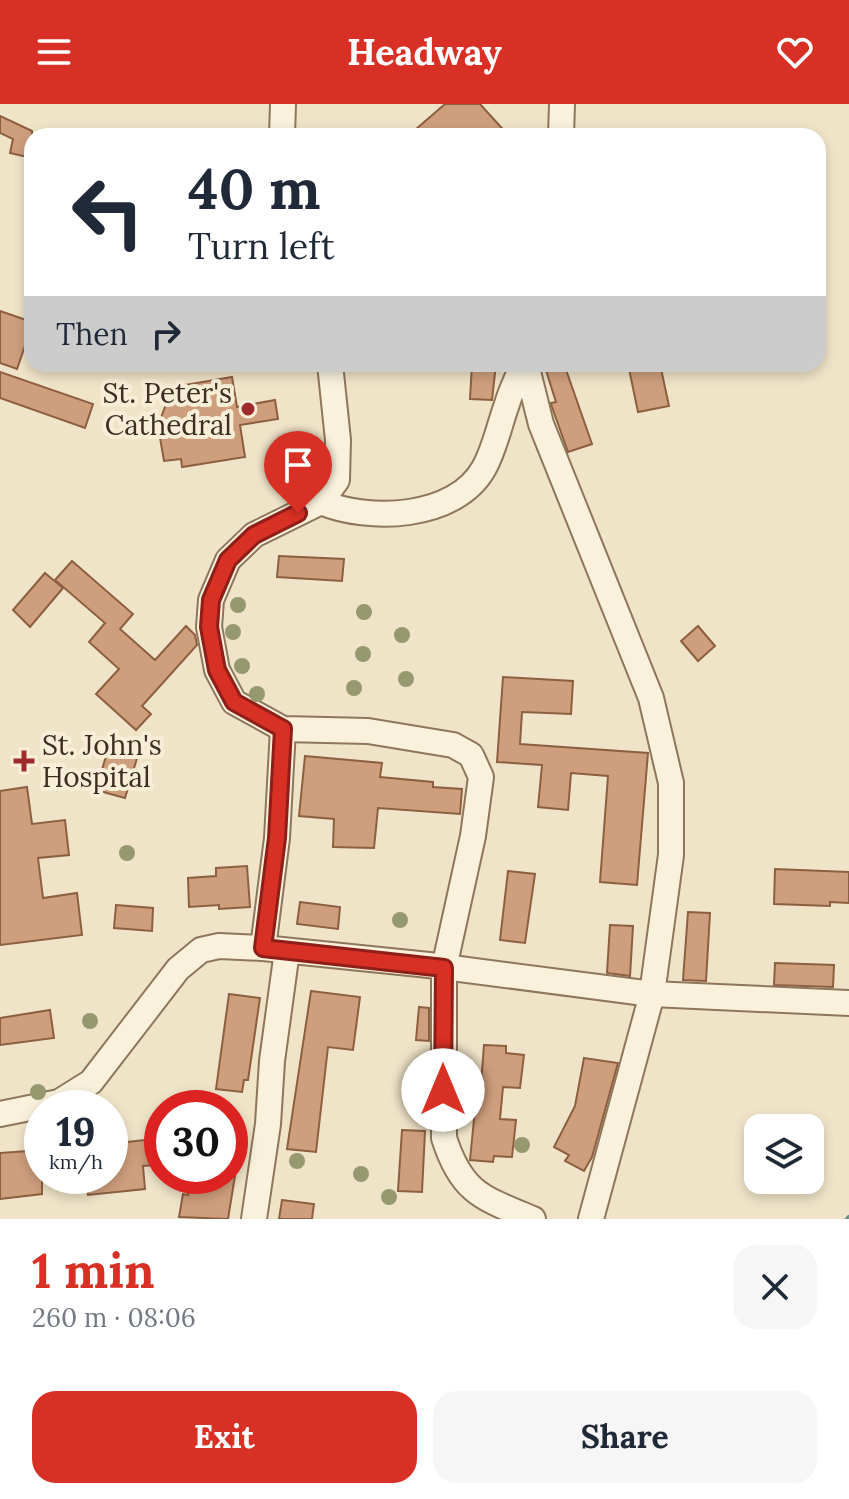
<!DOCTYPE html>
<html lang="en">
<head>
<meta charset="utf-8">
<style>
  body { margin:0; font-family:Lora,serif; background:#f6f6f7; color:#1f2937; height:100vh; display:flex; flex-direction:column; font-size:30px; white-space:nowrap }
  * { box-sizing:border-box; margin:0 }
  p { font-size:26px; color:#747a83 }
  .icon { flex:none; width:44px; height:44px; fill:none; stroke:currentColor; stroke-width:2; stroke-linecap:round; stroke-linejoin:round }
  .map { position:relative; height:1115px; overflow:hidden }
  .sheet { display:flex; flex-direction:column; background:#fff; flex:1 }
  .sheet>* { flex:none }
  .banner { position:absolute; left:24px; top:24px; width:802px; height:244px; border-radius:24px; box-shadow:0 4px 12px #0003; background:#fff; color:#1f2937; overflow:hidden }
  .fabs { position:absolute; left:744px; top:1010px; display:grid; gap:16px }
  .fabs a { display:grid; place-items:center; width:80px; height:80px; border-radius:16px; background:#fff; box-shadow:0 4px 12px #0003; font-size:40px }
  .speed { position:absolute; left:24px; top:986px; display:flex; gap:16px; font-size:40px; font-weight:700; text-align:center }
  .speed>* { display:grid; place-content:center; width:104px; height:104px; border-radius:50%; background:#fff; box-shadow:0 4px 12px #0003; line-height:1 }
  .speed small { font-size:20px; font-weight:400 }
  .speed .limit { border:12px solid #d22; background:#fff; color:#111 }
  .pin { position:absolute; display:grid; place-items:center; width:68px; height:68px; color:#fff; margin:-82px -34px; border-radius:50% 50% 50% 0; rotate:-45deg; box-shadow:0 0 8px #0007 }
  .pin .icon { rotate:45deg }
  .me { position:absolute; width:88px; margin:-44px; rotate:0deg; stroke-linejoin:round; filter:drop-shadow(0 0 6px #0008) }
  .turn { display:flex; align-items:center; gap:28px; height:168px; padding:0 32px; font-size:36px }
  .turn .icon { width:104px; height:104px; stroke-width:2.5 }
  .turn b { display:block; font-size:56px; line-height:68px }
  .then { display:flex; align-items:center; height:76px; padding:0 32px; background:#0003; gap:16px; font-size:30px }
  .round { display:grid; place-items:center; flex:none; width:84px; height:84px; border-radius:24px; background:#f6f6f7 }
  .overview { display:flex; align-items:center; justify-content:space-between; height:136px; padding:0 32px }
  h1 { font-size:48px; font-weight:700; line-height:60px; color:#d93025 }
  .button { display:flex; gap:16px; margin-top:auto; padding:16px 32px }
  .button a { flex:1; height:92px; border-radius:24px; background:#d93025; color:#fff; font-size:32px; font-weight:700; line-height:92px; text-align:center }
  .button a+a { background:#f6f6f7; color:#1f2937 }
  header { display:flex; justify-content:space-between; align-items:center; height:104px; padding:0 32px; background:#d93025; color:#fff; font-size:36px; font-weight:700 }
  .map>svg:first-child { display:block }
</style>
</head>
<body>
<header><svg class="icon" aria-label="menu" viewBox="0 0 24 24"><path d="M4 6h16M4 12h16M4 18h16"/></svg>Headway<svg class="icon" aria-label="heart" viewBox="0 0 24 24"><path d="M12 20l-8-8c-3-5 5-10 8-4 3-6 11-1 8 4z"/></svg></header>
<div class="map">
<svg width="849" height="1115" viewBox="0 0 849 1115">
  <rect width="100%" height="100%" fill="#f0e4c8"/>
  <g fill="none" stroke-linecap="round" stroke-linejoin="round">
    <path stroke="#6f938a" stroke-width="6" d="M 848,1115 L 849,1114"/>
  </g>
  <g fill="#cf9f7d" stroke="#8d5f41" stroke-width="2">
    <path d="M 445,0 L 480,0 L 509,32 L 408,32 Z"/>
    <path d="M 0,12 L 32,27 L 32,54 L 10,49 L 13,35 L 0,29 Z"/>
    <path d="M 0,207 L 32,218 L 32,245 L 25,242 L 17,265 L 0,259 Z"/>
    <path d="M 472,260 L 496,260 L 492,296 L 470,295 Z"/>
    <path d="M 544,260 L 564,260 L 592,340 L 568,348 L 552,303 L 551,299 L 556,298 Z"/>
    <path d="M 628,260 L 660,260 L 669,302 L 638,308 Z"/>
    <path d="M 0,268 L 93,300 L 85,324 L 0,294 Z"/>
    <path d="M 232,273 L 237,303 L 275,296 L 278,315 L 240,321 L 245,353 L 182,363 L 181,355 L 164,357 L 158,322 L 170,289 L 173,289 L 173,283 Z"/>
    <path d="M 279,452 L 344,455 L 342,477 L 277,473 Z"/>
    <path d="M 72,457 L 133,510 L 120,525 L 155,556 L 186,522 L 195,531 L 197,541 L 142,602 L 151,610 L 136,626 L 96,590 L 119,565 L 89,538 L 105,519 L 55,476 Z"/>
    <path d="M 45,469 L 63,484 L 30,523 L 13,506 Z"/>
    <path d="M 698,522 L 715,542 L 698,557 L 681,537 Z"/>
    <path d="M 503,573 L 573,577 L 571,610 L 522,608 L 520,640 L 648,649 L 637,781 L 600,778 L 608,672 L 571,669 L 568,706 L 538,703 L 542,661 L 497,658 Z"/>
    <path d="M 109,642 L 138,651 L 125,694 L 96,686 Z"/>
    <path d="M 305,652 L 382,659 L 380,673 L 433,678 L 433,683 L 462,685 L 460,710 L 378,704 L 374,744 L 333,743 L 334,715 L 299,712 Z"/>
    <path d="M 27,683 L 32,720 L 65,716 L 69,751 L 38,754 L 43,794 L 77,789 L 82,831 L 0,841 L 0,687 Z"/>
    <path d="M 247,762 L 250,803 L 219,805 L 219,801 L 189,803 L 188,774 L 216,772 L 216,764 Z"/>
    <path d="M 775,765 L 849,768 L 849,799 L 830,798 L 830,802 L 774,800 Z"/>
    <path d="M 508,767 L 535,770 L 525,839 L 500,836 Z"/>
    <path d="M 300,798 L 340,803 L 338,825 L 297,820 Z"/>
    <path d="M 116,801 L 153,804 L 152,827 L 114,824 Z"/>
    <path d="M 688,808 L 710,809 L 706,877 L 683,876 Z"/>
    <path d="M 610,821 L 633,822 L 630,872 L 607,869 Z"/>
    <path d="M 775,859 L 834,861 L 833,883 L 774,881 Z"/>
    <path d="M 311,887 L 360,893 L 353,946 L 328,943 L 316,1048 L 287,1045 Z"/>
    <path d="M 229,890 L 260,894 L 248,976 L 244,976 L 242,988 L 216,985 Z"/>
    <path d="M 419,903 L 429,904 L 429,937 L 416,936 Z"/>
    <path d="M 50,906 L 54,934 L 0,941 L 0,914 Z"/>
    <path d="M 484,941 L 506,942 L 506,949 L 524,951 L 520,984 L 503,983 L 500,1015 L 516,1016 L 512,1053 L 494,1052 L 493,1058 L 470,1056 L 475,1005 L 479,1005 Z"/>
    <path d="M 584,954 L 618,959 L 592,1053 L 584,1067 L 565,1057 L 569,1051 L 554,1043 L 575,1002 Z"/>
    <path d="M 402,1026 L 425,1027 L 422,1088 L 398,1087 Z"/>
    <path d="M 153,1035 L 155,1061 L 143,1062 L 145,1085 L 88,1091 L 86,1072 L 110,1072 L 110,1040 Z"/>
    <path d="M 42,1046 L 42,1090 L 0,1095 L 0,1049 Z"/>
    <path d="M 189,1072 L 235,1072 L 228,1115 L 179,1113 L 183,1090 L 188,1091 Z"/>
    <path d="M 282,1096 L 314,1100 L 312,1115 L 279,1115 Z"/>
  </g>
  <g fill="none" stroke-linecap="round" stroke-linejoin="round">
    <defs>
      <g id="minor">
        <path d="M 282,32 L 283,0"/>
        <path d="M 561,32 L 562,0"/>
        <path d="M 330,260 L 338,336 L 337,376 L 321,398 L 254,431 L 228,456 L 211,496 L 209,523 L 217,566 L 234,598 L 283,625 L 368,627 L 453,641 L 471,651 L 481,673 L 473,732 L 444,864 L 444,1034 C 462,1090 483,1094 533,1115"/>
        <path d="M 526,260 L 541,320 L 651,594 L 671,679 L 671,751 L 652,890 L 591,1115"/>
        <path d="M 321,398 C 368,418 455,416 484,364 C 495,344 499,322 507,300 C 511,286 518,273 523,260"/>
        <path d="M 263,844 L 277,734 L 283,625"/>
        <path d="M 0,1010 L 59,998 L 91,978 L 178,865 L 201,846 L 219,842 L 263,844 L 429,861 L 652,890 L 849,899"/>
        <path d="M 254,1115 L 268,1020 L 272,957 L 287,847"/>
      </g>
    </defs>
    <use href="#minor" stroke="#8d765c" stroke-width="28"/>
    <use href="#minor" stroke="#faf1dc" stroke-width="24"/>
  </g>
  <g fill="#96986f">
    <circle cx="306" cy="349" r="8"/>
    <circle cx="238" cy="501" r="8"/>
    <circle cx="364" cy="508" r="8"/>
    <circle cx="233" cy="528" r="8"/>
    <circle cx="402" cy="531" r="8"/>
    <circle cx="363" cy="550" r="8"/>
    <circle cx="242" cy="562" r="8"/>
    <circle cx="406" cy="575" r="8"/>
    <circle cx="354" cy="584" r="8"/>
    <circle cx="257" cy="590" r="8"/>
    <circle cx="127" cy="749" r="8"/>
    <circle cx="400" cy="816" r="8"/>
    <circle cx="90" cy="917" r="8"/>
    <circle cx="38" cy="988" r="8"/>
    <circle cx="522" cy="1041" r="8"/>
    <circle cx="297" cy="1057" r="8"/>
    <circle cx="361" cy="1070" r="8"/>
    <circle cx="389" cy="1093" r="8"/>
  </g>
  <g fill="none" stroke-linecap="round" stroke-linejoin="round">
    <defs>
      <path id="route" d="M 298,409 L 254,431 L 228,456 L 211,496 L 209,523 L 217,566 L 234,598 L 283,625 L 277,734 L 263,844 L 444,864 L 443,986"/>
    </defs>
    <use href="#route" stroke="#8d1f18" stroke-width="20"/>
    <use href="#route" stroke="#d93025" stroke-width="14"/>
  </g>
  <g fill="#9e2a2b" stroke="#f7eed8" stroke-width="3">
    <circle cx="248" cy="305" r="8"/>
    <path d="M20 645h8v8h8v8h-8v8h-8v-8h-8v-8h8z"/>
  </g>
  <g text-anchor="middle" stroke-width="8" stroke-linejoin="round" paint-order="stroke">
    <g font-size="28" fill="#3d2e20" stroke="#f7eed8" text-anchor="end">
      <text x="232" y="299">St. Peter's<tspan x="232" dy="32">Cathedral</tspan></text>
      <text x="42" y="651" text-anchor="start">St. John's<tspan x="42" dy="32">Hospital</tspan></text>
    </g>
  </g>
</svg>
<div class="fabs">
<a><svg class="icon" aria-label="layers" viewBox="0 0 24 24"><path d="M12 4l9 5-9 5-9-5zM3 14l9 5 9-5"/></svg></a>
</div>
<div class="speed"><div>19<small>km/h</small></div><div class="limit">30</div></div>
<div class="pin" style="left:298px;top:409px;background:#d93025"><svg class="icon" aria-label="arrive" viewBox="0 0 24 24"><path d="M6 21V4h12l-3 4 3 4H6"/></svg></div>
<svg class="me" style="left:443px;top:986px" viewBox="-20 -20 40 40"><circle r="19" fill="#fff"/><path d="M0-13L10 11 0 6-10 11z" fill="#d93025"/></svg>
<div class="banner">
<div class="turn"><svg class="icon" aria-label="left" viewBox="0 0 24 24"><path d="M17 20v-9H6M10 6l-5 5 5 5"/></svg><div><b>40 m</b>Turn left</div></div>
<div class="then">Then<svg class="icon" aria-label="right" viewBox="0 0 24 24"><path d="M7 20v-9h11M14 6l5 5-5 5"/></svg></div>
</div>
</div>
<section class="sheet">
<div class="overview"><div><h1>1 min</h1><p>260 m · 08:06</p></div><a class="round"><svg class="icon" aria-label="close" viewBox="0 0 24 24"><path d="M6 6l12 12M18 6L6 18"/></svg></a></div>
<div class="button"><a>Exit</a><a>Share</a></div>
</section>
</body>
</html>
